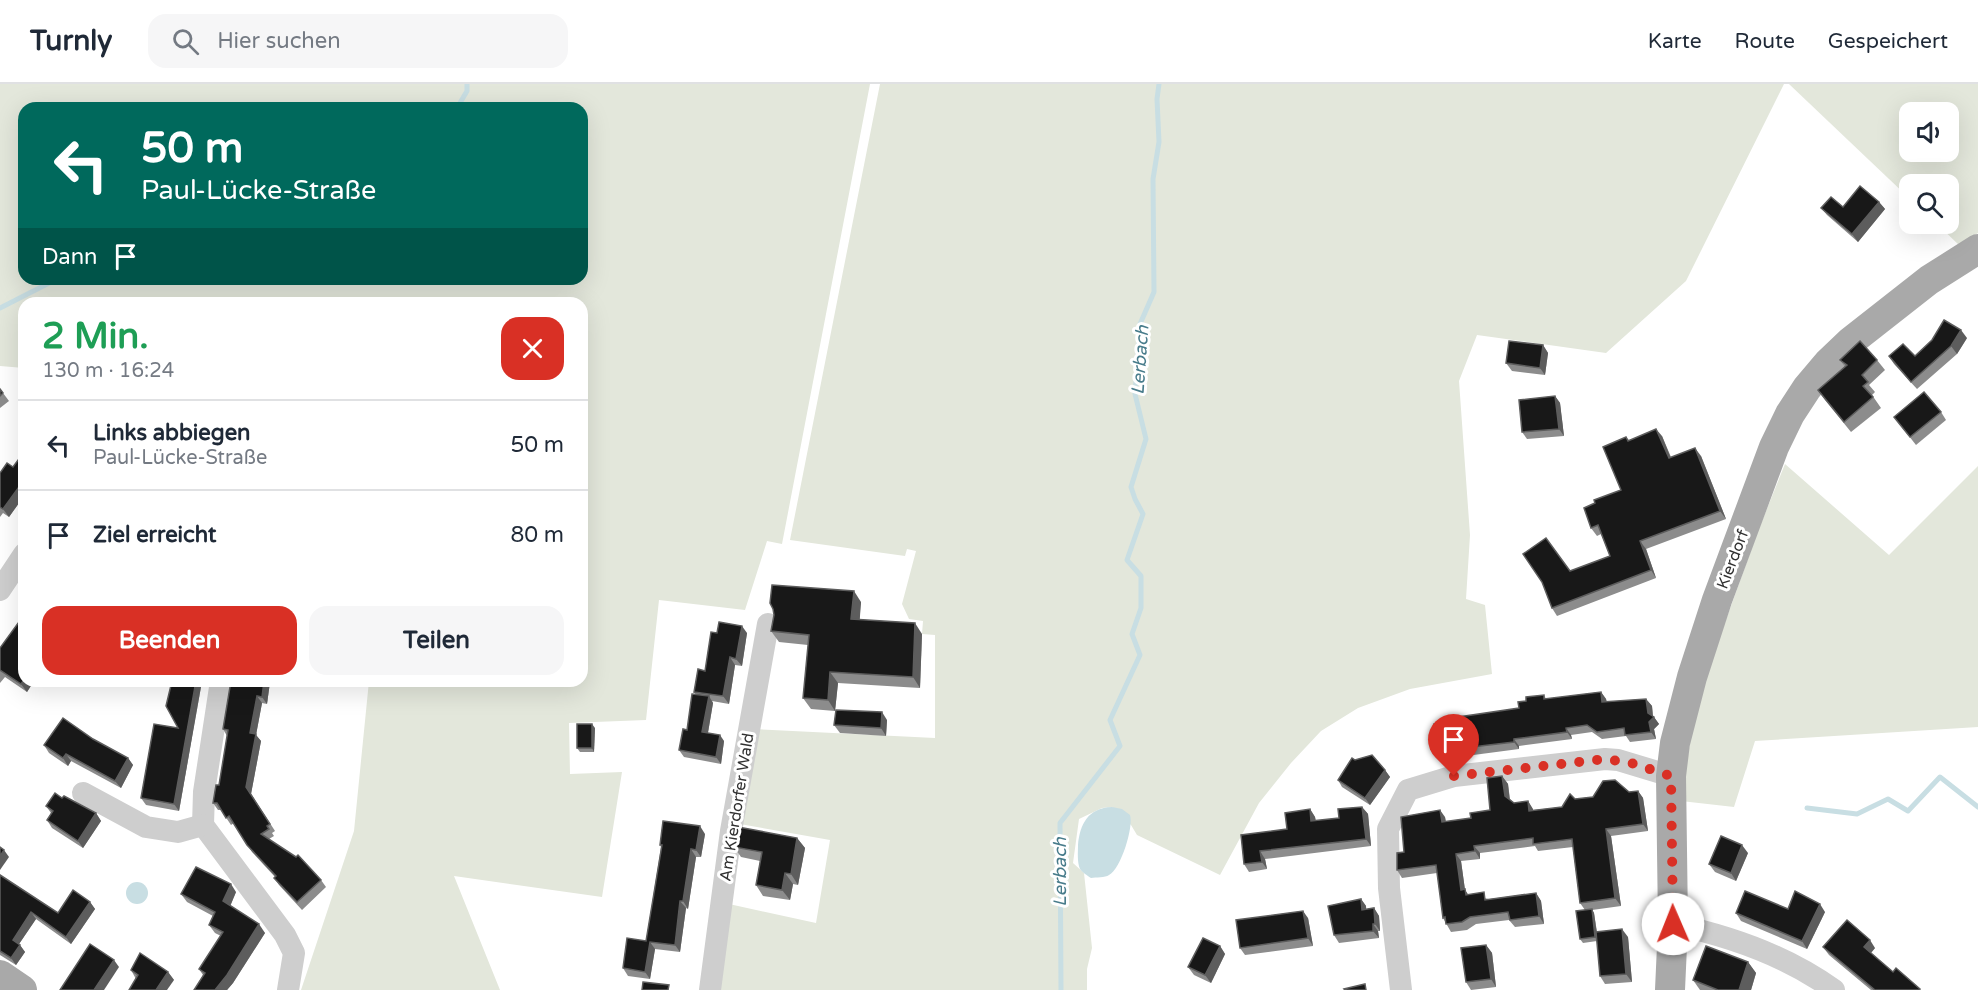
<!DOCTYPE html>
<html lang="de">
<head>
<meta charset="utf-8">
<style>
  body { margin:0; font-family:"Varela Round",sans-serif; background:#f6f6f7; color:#1f2937; height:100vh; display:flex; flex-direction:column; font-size:22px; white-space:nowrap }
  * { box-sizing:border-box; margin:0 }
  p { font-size:20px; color:#747a83 }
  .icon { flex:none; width:33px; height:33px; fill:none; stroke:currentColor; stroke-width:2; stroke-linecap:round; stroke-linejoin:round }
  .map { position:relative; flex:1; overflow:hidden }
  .drawer { position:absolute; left:18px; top:213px; width:570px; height:390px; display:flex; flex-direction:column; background:#fff; border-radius:18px; box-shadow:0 6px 24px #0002 }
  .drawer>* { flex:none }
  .guide { position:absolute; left:18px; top:18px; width:570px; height:183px; border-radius:18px; box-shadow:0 6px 24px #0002; background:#00695c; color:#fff; overflow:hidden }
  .tools { position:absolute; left:1899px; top:18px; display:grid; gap:12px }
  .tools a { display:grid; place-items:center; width:60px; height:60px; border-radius:12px; background:#fff; box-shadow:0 6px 24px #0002; font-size:30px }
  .pin { position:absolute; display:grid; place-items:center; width:51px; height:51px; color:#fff; margin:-62px -26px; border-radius:50% 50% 50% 0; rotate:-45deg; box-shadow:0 0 6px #0007 }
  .pin .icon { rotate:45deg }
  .me { position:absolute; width:66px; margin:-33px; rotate:359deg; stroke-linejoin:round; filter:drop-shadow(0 0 4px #0008) }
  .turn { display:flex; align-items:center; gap:21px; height:126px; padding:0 24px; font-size:27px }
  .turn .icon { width:78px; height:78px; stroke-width:2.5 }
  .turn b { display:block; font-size:42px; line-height:51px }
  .then { display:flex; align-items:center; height:57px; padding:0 24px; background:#0003; gap:12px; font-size:22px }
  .round { display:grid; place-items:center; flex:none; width:63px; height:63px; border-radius:18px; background:#f6f6f7 }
  .head { display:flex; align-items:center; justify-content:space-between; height:102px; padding:0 24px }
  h1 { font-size:36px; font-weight:700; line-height:45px; color:#1e9e55 }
  .cta { display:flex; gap:12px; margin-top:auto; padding:12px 24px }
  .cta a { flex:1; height:69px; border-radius:18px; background:#d93025; color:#fff; font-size:24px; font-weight:700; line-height:69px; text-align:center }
  .cta a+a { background:#f6f6f7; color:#1f2937 }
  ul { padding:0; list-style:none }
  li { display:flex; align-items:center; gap:18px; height:90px; padding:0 24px; border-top:2px solid #e0e1e3 }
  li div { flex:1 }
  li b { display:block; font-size:22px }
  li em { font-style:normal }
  header { display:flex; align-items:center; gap:36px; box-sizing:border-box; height:84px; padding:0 30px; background:#fff; border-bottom:2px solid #e0e1e3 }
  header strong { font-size:28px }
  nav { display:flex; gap:33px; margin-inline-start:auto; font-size:21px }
  .search { width:420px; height:54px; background:#f6f6f7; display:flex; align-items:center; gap:15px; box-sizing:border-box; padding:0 21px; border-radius:18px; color:#747a83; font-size:22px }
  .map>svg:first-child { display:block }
</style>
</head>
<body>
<header>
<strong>Turnly</strong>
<div class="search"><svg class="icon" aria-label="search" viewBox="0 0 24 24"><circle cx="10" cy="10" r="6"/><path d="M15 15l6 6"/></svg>Hier suchen</div>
<nav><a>Karte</a><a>Route</a><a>Gespeichert</a></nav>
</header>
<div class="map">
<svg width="1978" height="906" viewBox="0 0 1978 906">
  <rect width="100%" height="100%" fill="#fff"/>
  <g fill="#e3e7db" fill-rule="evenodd">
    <path d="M 0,0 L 870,0 L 782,460 L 767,457 L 745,526 L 659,516 L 646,636 L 569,639 L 570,690 L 622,688 L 602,813 L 454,792 L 500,906 L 301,906 L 354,747 L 369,597 L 582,597 L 582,219 L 24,219 L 24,284 L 0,282 ZM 24,24 L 582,24 L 582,195 L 24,195 Z"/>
    <path d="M 880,0 L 1784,0 L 1686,197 L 1606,269 L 1477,251 L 1459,297 L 1470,451 L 1466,515 L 1485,521 L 1492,590 L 1410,605 L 1358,624 L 1321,647 L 1291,679 L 1259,719 L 1220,791 L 1137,751 L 1131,741 L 1112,723 L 1102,724 L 1079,735 L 1073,779 L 1084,789 L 1092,864 L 1087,885 L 1087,906 L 717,906 L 729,820 L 816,839 L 830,756 L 740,740 L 753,645 L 935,654 L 935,551 L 922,550 L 923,537 L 909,535 L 902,520 L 916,467 L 907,465 L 905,472 L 790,456 Z"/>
    <path d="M 1789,0 L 1978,0 L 1978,149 L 1959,161 L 1937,140 L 1948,140 L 1948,100 L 1910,100 L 1909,114 ZM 1910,28 L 1948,28 L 1948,68 L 1910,68 Z"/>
    <path d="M 1785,380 L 1889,471 L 1978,382 L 1978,643 L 1755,657 L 1734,723 L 1681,717 L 1696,619 L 1758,447 Z"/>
  </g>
  <g fill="#c8dee3">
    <path d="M 1112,723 L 1122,725 L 1130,731 C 1134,742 1121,785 1109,791 C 1105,794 1096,793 1091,794 C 1088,792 1082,788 1080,785 C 1077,778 1078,768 1078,761 C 1080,740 1088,724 1112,723 Z"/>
    <circle cx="137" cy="809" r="11"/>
  </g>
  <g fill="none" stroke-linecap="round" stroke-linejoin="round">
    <g stroke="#c8dee3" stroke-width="5">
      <path d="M 457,24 L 467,7 L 467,0"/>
      <path d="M 0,224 L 57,195"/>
      <path d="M 1807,724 L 1857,730 L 1888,715 L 1908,727 L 1940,693 L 1978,723"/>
      <path d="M 1061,906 L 1060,739 L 1120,662 L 1110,636 L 1140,571 L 1132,550 L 1141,524 L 1141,492 L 1127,476 L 1143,430 L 1135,415 L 1131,403 L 1146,355 L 1135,310 L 1140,240 L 1154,208 L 1153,95 L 1159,58 L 1157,15 L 1159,0"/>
    </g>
    <g stroke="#cecece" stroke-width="22">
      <path d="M 0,506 L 24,470"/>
      <path d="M 221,597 L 204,708 L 203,741 L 285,851 L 294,869 L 288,906"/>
      <path d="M 83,709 L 146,743 L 178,748 L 203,741"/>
      <path d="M 1673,840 C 1730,852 1787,872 1834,906"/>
      <path d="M 710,906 L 731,747 L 768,540"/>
      <path d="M 1401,906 L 1389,804 L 1388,745 L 1408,706 L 1454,692 L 1605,675 L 1618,676 L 1671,692"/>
    </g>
    <g stroke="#a9a9a9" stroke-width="30">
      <path d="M 0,891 L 22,906"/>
      <path d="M 1670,906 L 1673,840 L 1671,692 L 1675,659 L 1692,593 L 1717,516 L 1774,363 L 1790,330 L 1807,304 L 1829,278 L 1850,258 L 1929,196 L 1978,165"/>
    </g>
  </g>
  <g fill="#8c8c8c">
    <path d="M 1879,118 L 1885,125 L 1858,158 L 1827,131 L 1821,124 L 1843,123 Z"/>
    <path d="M 1967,254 L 1957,270 L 1917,305 L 1894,280 L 1889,272 L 1915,272 Z"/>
    <path d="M 1543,261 L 1548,269 L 1545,291 L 1512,287 L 1506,279 Z"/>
    <path d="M 1840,276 L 1877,276 L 1885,286 L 1869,301 L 1875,308 L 1872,311 L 1881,324 L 1851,348 L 1825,316 L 1818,306 L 1845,283 Z"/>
    <path d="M 0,305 L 9,317 L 0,324 Z"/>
    <path d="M 1555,312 L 1560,319 L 1564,352 L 1527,355 L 1522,348 Z"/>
    <path d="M 1941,328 L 1946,336 L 1916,361 L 1894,333 Z"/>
    <path d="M 1662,352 L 1671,373 L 1701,372 L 1726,435 L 1646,465 L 1656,494 L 1557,532 L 1552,524 L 1570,487 L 1610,472 L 1601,450 L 1597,452 L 1591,444 L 1595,419 L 1621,406 L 1626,353 L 1629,356 Z"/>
    <path d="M 24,368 L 24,412 L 9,433 L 3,429 L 0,433 L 0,389 L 13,383 Z"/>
    <path d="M 861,518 L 859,536 L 922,550 L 920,604 L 838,599 L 835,627 L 811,625 L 803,614 L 808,561 L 779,558 L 771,547 Z"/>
    <path d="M 717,549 L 747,549 L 742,582 L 735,581 L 729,620 L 712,617 L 713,619 L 708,649 L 724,657 L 721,680 L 684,673 L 679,666 L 687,646 L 696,611 L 694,608 L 705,587 Z"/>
    <path d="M 0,564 L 24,597 L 34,597 L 27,608 L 5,593 L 0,599 Z"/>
    <path d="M 202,597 L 179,727 L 146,721 L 141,714 Z"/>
    <path d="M 231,597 L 270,597 L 270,598 L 267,620 L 262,619 L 256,651 L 261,657 L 251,710 L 275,747 L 272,749 L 274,752 L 269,755 L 321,796 L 326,803 L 302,826 L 279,801 L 274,794 L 275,793 L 252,768 L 234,739 L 231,741 L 221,726 L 218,726 L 213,719 L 219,701 L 227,652 L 223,645 Z"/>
    <path d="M 1601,608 L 1606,615 L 1607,618 L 1646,615 L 1652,622 L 1653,632 L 1659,640 L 1654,645 L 1656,655 L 1630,658 L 1626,652 L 1602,655 L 1592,648 L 1571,651 L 1572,655 L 1519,662 L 1519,665 L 1443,675 L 1438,667 L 1519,624 L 1526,617 L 1544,611 L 1546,615 Z"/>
    <path d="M 887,636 L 886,652 L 840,649 L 834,641 Z"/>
    <path d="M 595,644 L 594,668 L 580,668 L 577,664 Z"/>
    <path d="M 93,655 L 128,674 L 133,681 L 121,704 L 71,677 L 68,682 L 49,669 L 44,661 Z"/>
    <path d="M 1355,676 L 1385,686 L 1390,693 L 1370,721 L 1342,703 L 1338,696 Z"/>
    <path d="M 1502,692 L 1508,700 L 1510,715 L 1514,719 L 1528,717 L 1533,726 L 1562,723 L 1575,715 L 1638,707 L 1643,714 L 1648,747 L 1611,752 L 1621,822 L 1592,826 L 1594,829 L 1597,848 L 1628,853 L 1632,898 L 1605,900 L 1600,892 L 1597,857 L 1583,859 L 1580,855 L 1585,826 L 1580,819 L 1573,763 L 1538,767 L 1535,762 L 1480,769 L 1480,775 L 1461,777 L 1465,806 L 1468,811 L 1489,815 L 1536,809 L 1541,817 L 1544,840 L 1515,843 L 1509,836 L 1476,840 L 1467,846 L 1451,848 L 1443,834 L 1437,789 L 1402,794 L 1397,786 L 1404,768 L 1445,733 L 1446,738 L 1471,734 L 1490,726 Z"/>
    <path d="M 46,722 L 96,729 L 101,737 L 83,764 L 52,744 L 47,736 L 51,729 Z"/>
    <path d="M 1362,723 L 1368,730 L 1371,762 L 1265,775 L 1267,785 L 1249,788 L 1244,780 L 1310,725 L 1315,733 L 1316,737 L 1339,734 Z"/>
    <path d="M 705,750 L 701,773 L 696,773 L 688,825 L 686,824 L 680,868 L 655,865 L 650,895 L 628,892 L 623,884 L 646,857 L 661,763 L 660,761 Z"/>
    <path d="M 797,754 L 805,764 L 798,801 L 793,800 L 790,816 L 763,812 L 756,801 L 760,777 L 741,773 L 734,763 Z"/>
    <path d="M 1748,769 L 1736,797 L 1715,788 L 1709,780 Z"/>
    <path d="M 0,791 L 58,829 L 90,818 L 95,825 L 71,860 L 36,835 L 19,860 L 25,868 L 16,881 L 0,871 Z"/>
    <path d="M 236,808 L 230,822 L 265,849 L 233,899 L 227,906 L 194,906 L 203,891 L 199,885 L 221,852 L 215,849 L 209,841 L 213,832 L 187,818 L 181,810 Z"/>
    <path d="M 1361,815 L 1366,822 L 1366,825 L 1374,824 L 1379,832 L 1380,847 L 1378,847 L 1379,854 L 1339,859 L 1334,851 Z"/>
    <path d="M 1788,825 L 1825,828 L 1807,865 L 1741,837 L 1736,829 Z"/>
    <path d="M 1308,834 L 1313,862 L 1245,871 L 1240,864 Z"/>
    <path d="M 1486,861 L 1492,869 L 1496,903 L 1471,906 L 1466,898 Z"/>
    <path d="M 1220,862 L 1225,870 L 1211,899 L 1194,891 L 1188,883 Z"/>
    <path d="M 1823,863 L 1875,864 L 1871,869 L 1893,888 L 1921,906 L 1871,906 L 1829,871 Z"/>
    <path d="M 1748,878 L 1756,889 L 1751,906 L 1700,906 L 1693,896 Z"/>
    <path d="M 131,886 L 168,888 L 174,896 L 136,895 Z"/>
  </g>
  <g fill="#5d5d5d">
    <path d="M 1879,118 L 1885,125 L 1858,158 L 1852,150 Z"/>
    <path d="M 1961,246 L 1967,254 L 1957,270 L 1951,262 Z"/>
    <path d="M 1543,261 L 1548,269 L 1545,291 L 1540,284 Z"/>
    <path d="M 1555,312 L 1560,319 L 1564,352 L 1559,345 Z"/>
    <path d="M 1656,345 L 1662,352 L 1674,382 L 1669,374 Z"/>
    <path d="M 1695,364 L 1701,372 L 1726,435 L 1720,427 Z"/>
    <path d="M 19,403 L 24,412 L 9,433 L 3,425 Z"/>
    <path d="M 1640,457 L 1646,465 L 1656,494 L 1651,486 Z"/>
    <path d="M 854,507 L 861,518 L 859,546 L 851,535 Z"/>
    <path d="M 915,539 L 922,550 L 920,604 L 913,593 Z"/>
    <path d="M 742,542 L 747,549 L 742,582 L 736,575 Z"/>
    <path d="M 730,573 L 735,581 L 729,620 L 723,612 Z"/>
    <path d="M 830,588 L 838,599 L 835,627 L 828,616 Z"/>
    <path d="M 24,597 L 34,597 L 27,608 L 21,600 Z"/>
    <path d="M 196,597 L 202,597 L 179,727 L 174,720 Z"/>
    <path d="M 264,597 L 270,597 L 270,598 L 267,620 L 262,613 Z"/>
    <path d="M 1601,608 L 1606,615 L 1608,625 L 1602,618 Z"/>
    <path d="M 257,612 L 262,619 L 256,651 L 261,657 L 251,710 L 275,747 L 246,703 L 250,649 Z"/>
    <path d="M 709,612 L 713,619 L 707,654 L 702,648 Z"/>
    <path d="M 1646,615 L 1652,622 L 1653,634 L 1654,633 L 1659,640 L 1654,645 L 1656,655 L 1651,648 Z"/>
    <path d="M 882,628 L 887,636 L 886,652 L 881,644 Z"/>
    <path d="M 592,640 L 595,644 L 594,668 L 592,664 Z"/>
    <path d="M 1566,644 L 1571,651 L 1572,655 L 1567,648 Z"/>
    <path d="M 720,651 L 724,657 L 721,680 L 716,673 Z"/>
    <path d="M 1514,655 L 1519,662 L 1519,665 L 1514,658 Z"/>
    <path d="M 66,670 L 71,677 L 68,682 L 63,674 Z"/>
    <path d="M 128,674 L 133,681 L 121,704 L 115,697 Z"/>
    <path d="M 1385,686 L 1390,693 L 1370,721 L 1365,714 Z"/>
    <path d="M 1502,692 L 1508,700 L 1510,719 L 1505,712 Z"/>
    <path d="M 1638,707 L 1643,714 L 1648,747 L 1643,740 Z"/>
    <path d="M 1528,717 L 1533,725 L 1534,734 L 1529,727 Z"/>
    <path d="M 1362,723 L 1368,730 L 1371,762 L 1366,755 Z"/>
    <path d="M 1310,725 L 1315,733 L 1317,745 L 1311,737 Z"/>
    <path d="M 1440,726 L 1445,733 L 1447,746 L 1442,738 Z"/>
    <path d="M 96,729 L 101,737 L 83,764 L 78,757 Z"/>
    <path d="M 700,742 L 705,750 L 701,773 L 696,766 Z"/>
    <path d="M 1606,745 L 1611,752 L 1621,822 L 1615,814 Z"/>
    <path d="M 797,754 L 805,764 L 798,801 L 791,790 Z"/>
    <path d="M 1742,761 L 1748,769 L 1736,797 L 1731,789 Z"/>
    <path d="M 1474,762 L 1480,769 L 1480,775 L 1475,767 Z"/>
    <path d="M 691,765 L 696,773 L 688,825 L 683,817 Z"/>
    <path d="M 4,766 L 9,773 L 0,786 L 0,772 Z"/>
    <path d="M 1260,767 L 1265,775 L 1267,785 L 1262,778 Z"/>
    <path d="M 1456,770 L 1461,777 L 1465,806 L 1470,813 L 1471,819 L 1461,806 Z"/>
    <path d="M 785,789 L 793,800 L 790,816 L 782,806 Z"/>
    <path d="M 231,800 L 236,808 L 229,825 L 223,817 Z"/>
    <path d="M 1536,809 L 1541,817 L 1544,840 L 1539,832 Z"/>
    <path d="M 1361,815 L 1366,822 L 1367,833 L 1362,826 Z"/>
    <path d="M 680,817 L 686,824 L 680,868 L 675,861 Z"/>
    <path d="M 90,818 L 95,825 L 71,860 L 66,853 Z"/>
    <path d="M 1820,820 L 1825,828 L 1807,865 L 1802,857 Z"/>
    <path d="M 1374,824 L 1379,832 L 1380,847 L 1375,840 Z"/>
    <path d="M 1592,825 L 1594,829 L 1598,857 L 1595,853 Z"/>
    <path d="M 1303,827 L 1308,834 L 1313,862 L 1308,854 Z"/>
    <path d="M 31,828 L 36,835 L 17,863 L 13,856 Z"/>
    <path d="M 259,840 L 265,849 L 233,899 L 227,906 L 215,906 Z"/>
    <path d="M 1373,840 L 1378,847 L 1379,854 L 1373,847 Z"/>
    <path d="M 1622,845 L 1628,853 L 1632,898 L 1626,890 Z"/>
    <path d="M 1870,856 L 1875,864 L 1869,871 L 1864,863 Z"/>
    <path d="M 650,858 L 655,865 L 650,895 L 645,888 Z"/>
    <path d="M 20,861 L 25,868 L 16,881 L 11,874 Z"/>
    <path d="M 1486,861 L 1492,869 L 1496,903 L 1491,895 Z"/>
    <path d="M 1220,862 L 1225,870 L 1211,899 L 1205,891 Z"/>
    <path d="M 114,876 L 119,883 L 104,906 L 94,906 Z"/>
    <path d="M 1748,878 L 1756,889 L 1751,906 L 1739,906 Z"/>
    <path d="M 168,888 L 174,896 L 167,906 L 156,906 Z"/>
  </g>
  <g fill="#181818" stroke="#5d5d5d" stroke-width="1.5">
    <path d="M 1860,102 L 1879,118 L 1852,150 L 1821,124 L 1831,113 L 1843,123 Z"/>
    <path d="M 1944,236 L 1961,246 L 1951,262 L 1911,298 L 1889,272 L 1903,260 L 1915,272 L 1932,256 Z"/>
    <path d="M 1509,257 L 1543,261 L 1540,284 L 1506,279 Z"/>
    <path d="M 1860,257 L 1877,276 L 1862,291 L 1868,298 L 1863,302 L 1873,313 L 1844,338 L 1818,306 L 1847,281 L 1840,276 Z"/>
    <path d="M 0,305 L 3,309 L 0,312 Z"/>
    <path d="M 1924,308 L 1941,328 L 1910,353 L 1894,333 Z"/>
    <path d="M 1555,312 L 1559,345 L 1522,348 L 1519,316 Z"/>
    <path d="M 1656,345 L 1669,374 L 1695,364 L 1720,427 L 1640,457 L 1651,486 L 1552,524 L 1542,498 L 1523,470 L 1546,454 L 1570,487 L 1610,472 L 1598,441 L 1591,444 L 1584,424 L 1595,419 L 1594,416 L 1621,406 L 1603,363 L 1626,353 L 1628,357 Z"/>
    <path d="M 24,368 L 24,405 L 23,407 L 19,403 L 3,425 L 0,423 L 0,389 L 7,379 L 13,383 Z"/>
    <path d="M 772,501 L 854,507 L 851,535 L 915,539 L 913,593 L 830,588 L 828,616 L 803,614 L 809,551 L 771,547 L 774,531 L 773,525 L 770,519 Z"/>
    <path d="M 24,531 L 24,596 L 21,600 L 0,586 L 0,564 Z"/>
    <path d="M 719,538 L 742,542 L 736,575 L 730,573 L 723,612 L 694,608 L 698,585 L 705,587 L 711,548 L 717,549 Z"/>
    <path d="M 172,597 L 196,597 L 174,720 L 141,714 L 154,640 L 178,644 L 166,622 Z"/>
    <path d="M 231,597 L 264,597 L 262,613 L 257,612 L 250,649 L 256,650 L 246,703 L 270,740 L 267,742 L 269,745 L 261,750 L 296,773 L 298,771 L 321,796 L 297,818 L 274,794 L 276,792 L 247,761 L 229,732 L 226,734 L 217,719 L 213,719 L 216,701 L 219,701 L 228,646 L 223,645 Z"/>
    <path d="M 1601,608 L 1602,618 L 1646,615 L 1648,629 L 1654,633 L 1649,638 L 1651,648 L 1625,651 L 1624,644 L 1597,648 L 1587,641 L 1566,644 L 1567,648 L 1514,655 L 1514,658 L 1438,667 L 1434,640 L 1445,638 L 1445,635 L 1519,624 L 1518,618 L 1526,617 L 1526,613 L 1544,611 L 1544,615 Z"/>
    <path d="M 692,610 L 709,612 L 702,648 L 720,651 L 716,673 L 679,666 L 683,645 L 687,646 Z"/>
    <path d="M 836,626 L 882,628 L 881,644 L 834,641 Z"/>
    <path d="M 63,634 L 93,655 L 128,674 L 115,697 L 66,670 L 63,674 L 44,661 Z"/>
    <rect x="577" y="640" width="15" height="24"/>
    <path d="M 1372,671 L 1385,686 L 1365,714 L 1338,696 L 1352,674 L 1355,676 Z"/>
    <path d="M 1502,692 L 1505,712 L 1514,719 L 1528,717 L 1529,727 L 1562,723 L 1570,710 L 1575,715 L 1593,713 L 1603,697 L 1615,696 L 1629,708 L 1638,707 L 1643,740 L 1606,745 L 1615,814 L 1580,819 L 1572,755 L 1533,760 L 1533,754 L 1474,762 L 1475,767 L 1456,770 L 1461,806 L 1465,805 L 1466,811 L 1484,808 L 1485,816 L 1536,809 L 1539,832 L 1510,836 L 1508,828 L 1470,833 L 1462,838 L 1446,840 L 1445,833 L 1443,834 L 1436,781 L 1397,786 L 1397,769 L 1404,768 L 1401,733 L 1440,726 L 1442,738 L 1471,734 L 1470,729 L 1490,726 L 1487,694 Z"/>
    <path d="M 55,709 L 62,714 L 64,712 L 96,729 L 78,757 L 47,736 L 53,727 L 46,722 Z"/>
    <path d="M 1362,723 L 1366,755 L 1260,767 L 1262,778 L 1244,780 L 1241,751 L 1287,745 L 1285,729 L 1310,725 L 1311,737 L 1339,734 L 1338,725 Z"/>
    <path d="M 663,737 L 700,742 L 696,766 L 691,765 L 683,817 L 680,817 L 675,861 L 650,858 L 645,888 L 623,884 L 627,854 L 646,857 L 662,761 L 660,761 Z"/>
    <path d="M 738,743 L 797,754 L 791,790 L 785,789 L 782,806 L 756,801 L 762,768 L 734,763 Z"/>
    <path d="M 1721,752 L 1742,761 L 1731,789 L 1709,780 Z"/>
    <path d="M 0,763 L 4,766 L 0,772 Z"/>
    <path d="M 196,783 L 231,800 L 223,817 L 259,840 L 227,891 L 215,906 L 194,906 L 205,889 L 199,885 L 223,848 L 209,841 L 215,828 L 181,810 Z"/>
    <path d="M 0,791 L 58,829 L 73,806 L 90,818 L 66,853 L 31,828 L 13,856 L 20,861 L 11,874 L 0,867 Z"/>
    <path d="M 1745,807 L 1788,825 L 1795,807 L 1820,820 L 1802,857 L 1736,829 Z"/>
    <path d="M 1361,815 L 1362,826 L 1374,824 L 1375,840 L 1373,840 L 1373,847 L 1334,851 L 1328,822 Z"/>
    <path d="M 1592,825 L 1595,853 L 1580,855 L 1576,827 Z"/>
    <path d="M 1303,827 L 1308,854 L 1240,864 L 1236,836 Z"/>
    <path d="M 1847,836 L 1870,856 L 1864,863 L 1893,888 L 1896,884 L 1920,905 L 1919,906 L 1875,906 L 1823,863 Z"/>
    <path d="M 1622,845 L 1626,890 L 1600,892 L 1596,848 Z"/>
    <path d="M 1203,854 L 1220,862 L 1205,891 L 1188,883 Z"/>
    <path d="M 90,860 L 114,876 L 94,906 L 60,906 Z"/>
    <path d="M 1486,861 L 1491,895 L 1466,898 L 1461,864 Z"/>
    <path d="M 1706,862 L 1748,878 L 1739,906 L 1718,906 L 1693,896 Z"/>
    <path d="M 140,869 L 168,888 L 156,906 L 129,906 L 138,891 L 131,886 Z"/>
    <path d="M 643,898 L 669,901 L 668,906 L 642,906 Z"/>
    <path d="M 1365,900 L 1366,906 L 1345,906 L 1344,905 Z"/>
  </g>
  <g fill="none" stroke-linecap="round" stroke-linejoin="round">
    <path stroke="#d93025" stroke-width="10" stroke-dasharray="0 18" d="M 1454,692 L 1605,675 L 1631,679 L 1671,692 L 1673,840"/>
  </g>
  <g text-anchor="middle" stroke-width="6" stroke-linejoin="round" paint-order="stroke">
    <g font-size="16" fill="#313131" stroke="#fff">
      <text transform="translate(1732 475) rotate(-69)" y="6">Kierdorf</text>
      <text transform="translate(736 723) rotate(-81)" y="6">Am Kierdorfer Wald</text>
    </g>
    <g font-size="18" font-style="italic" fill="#487c8b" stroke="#fff">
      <text transform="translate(1140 276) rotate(-86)" y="6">Lerbach</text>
      <text transform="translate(1060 788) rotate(-90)" y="6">Lerbach</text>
    </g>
  </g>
</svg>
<div class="tools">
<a><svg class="icon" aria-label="sound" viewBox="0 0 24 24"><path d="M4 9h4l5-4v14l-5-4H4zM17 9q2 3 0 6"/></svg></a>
<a><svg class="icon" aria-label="search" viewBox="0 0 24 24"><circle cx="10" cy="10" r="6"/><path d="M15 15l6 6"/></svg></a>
</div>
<div class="pin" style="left:1454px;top:692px;background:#d93025"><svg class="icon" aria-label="arrive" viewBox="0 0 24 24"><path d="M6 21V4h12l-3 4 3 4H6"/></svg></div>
<svg class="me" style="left:1673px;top:840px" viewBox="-20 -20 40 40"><circle r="19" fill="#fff"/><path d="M0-13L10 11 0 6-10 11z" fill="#d93025"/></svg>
<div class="guide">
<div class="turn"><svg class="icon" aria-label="left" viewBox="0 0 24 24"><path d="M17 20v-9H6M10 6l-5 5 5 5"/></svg><div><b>50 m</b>Paul-Lücke-Straße</div></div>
<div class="then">Dann<svg class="icon" aria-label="arrive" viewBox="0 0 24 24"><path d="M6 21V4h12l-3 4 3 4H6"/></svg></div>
</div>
<section class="drawer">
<div class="head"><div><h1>2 Min.</h1><p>130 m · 16:24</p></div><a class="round" style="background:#d93025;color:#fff"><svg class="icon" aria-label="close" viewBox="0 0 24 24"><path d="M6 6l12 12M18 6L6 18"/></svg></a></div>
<ul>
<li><svg class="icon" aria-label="left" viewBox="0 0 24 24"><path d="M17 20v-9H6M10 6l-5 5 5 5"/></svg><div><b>Links abbiegen</b><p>Paul-Lücke-Straße</p></div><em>50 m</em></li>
<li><svg class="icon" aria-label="arrive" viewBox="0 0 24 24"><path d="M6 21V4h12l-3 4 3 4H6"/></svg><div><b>Ziel erreicht</b></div><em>80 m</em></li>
</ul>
<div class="cta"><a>Beenden</a><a>Teilen</a></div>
</section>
</div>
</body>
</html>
